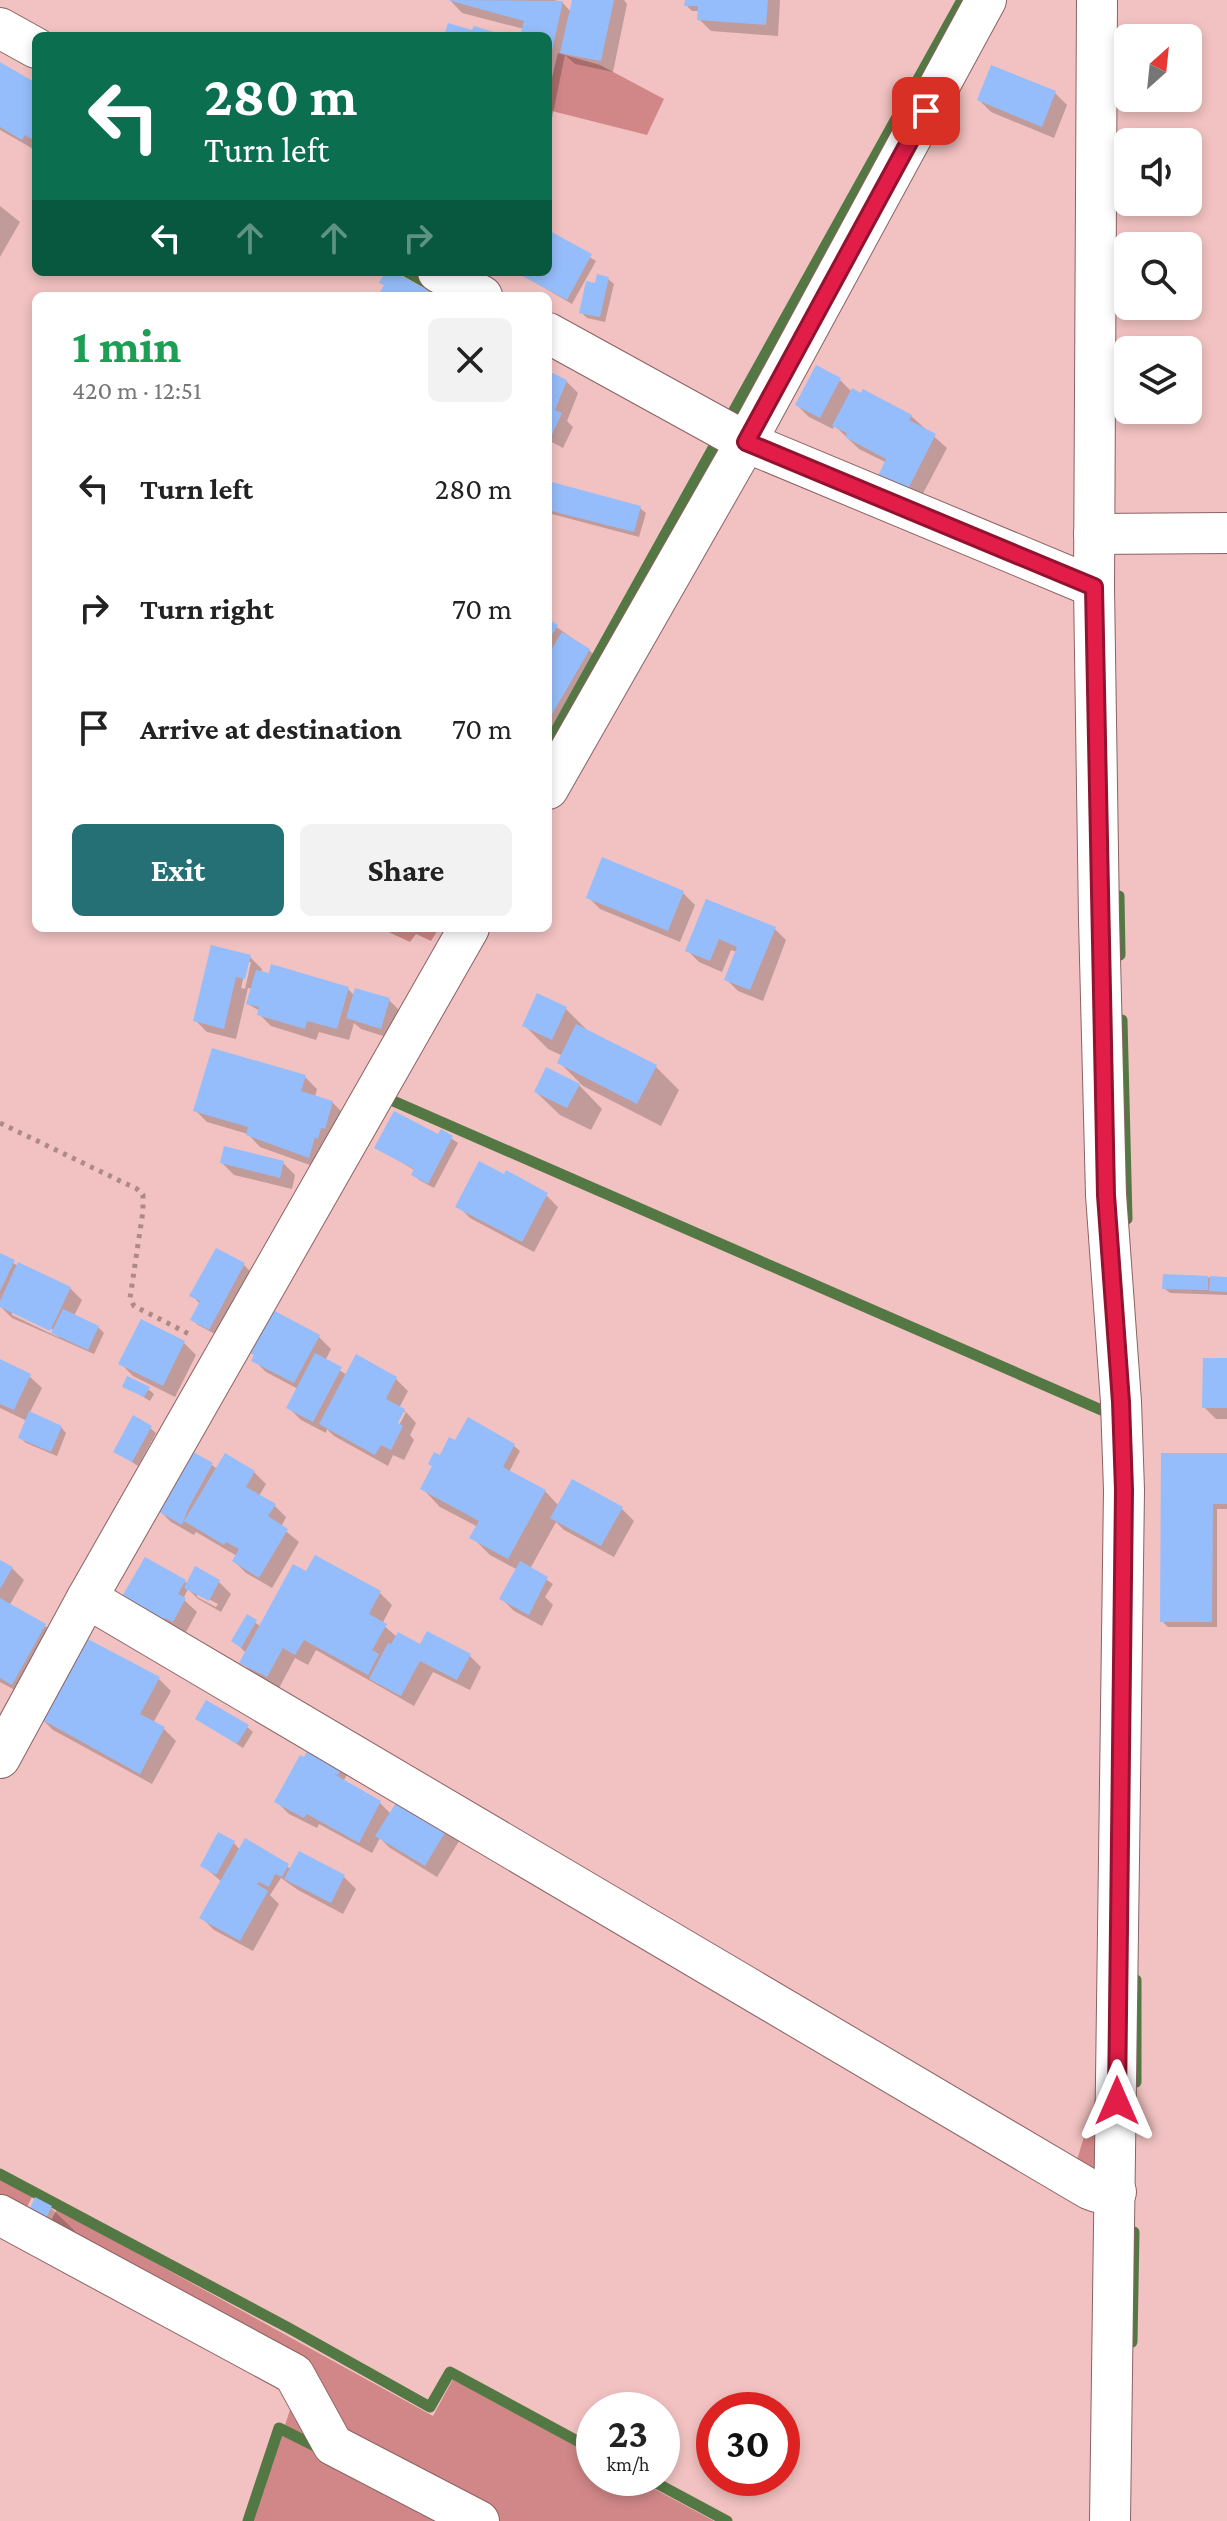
<!DOCTYPE html>
<html lang="en">
<head>
<meta charset="utf-8">
<style>
  body { margin:0; font-family:"Crimson Pro",serif; background:#f2f2f2; color:#222; height:100vh; display:flex; flex-direction:column; font-size:30px; white-space:nowrap }
  * { box-sizing:border-box; margin:0 }
  p { font-size:26px; color:#767676 }
  .icon { flex:none; width:44px; height:44px; fill:none; stroke:currentColor; stroke-width:2; stroke-linecap:round; stroke-linejoin:round }
  .map { position:relative; flex:1; overflow:hidden }
  .details { position:absolute; left:32px; top:292px; width:520px; height:640px; display:flex; flex-direction:column; background:#fff; border-radius:12px; box-shadow:0 4px 12px #0003 }
  .details>* { flex:none }
  .hud { position:absolute; left:32px; top:32px; width:520px; height:244px; border-radius:12px; box-shadow:0 4px 12px #0003; background:#0b6e4f; color:#fff; overflow:hidden }
  .needle { width:52px; rotate:27deg }
  .controls { position:absolute; left:1114px; top:24px; display:grid; gap:16px }
  .controls a { display:grid; place-items:center; width:88px; height:88px; border-radius:12px; background:#fff; box-shadow:0 4px 12px #0003; font-size:40px }
  .speed { position:absolute; left:576px; top:2392px; display:flex; gap:16px; font-size:40px; font-weight:700; text-align:center }
  .speed>* { display:grid; place-content:center; width:104px; height:104px; border-radius:50%; background:#fff; box-shadow:0 4px 12px #0003; line-height:1 }
  .speed small { font-size:20px; font-weight:400 }
  .speed .limit { border:12px solid #d22; background:#fff; color:#111 }
  .pin { position:absolute; display:grid; place-items:center; width:68px; height:68px; color:#fff; margin:-34px; border-radius:16px; box-shadow:0 4px 12px #0006 }
  .me { position:absolute; width:88px; margin:-44px; rotate:0deg; stroke-linejoin:round; filter:drop-shadow(0 0 6px #0008) }
  .turn { display:flex; align-items:center; gap:28px; height:168px; padding:0 40px; font-size:36px }
  .turn .icon { width:104px; height:104px; stroke-width:2.5 }
  .turn b { display:block; font-size:56px; line-height:68px }
  .lanes { display:flex; align-items:center; height:76px; padding:0 40px; background:#0003; justify-content:center; gap:40px; direction:ltr }
  .lanes .off { opacity:.35 }
  .round { display:grid; place-items:center; flex:none; width:84px; height:84px; border-radius:12px; background:#f2f2f2 }
  .summary { display:flex; align-items:center; justify-content:space-between; height:136px; padding:0 40px }
  h1 { font-size:48px; font-weight:700; line-height:60px; color:#1e9e55 }
  .action { display:flex; gap:16px; margin-top:auto; padding:16px 40px }
  .action a { flex:1; height:92px; border-radius:12px; background:#257074; color:#fff; font-size:32px; font-weight:700; line-height:92px; text-align:center }
  .action a+a { background:#f2f2f2; color:#222 }
  ul { padding:0; list-style:none }
  li { display:flex; align-items:center; gap:24px; height:120px; padding:0 40px }
  li div { flex:1 }
  li b { display:block; font-size:30px }
  li em { font-style:normal }
  .map>svg:first-child { display:block }
</style>
</head>
<body>
<div class="map">
<svg width="1227" height="2521" viewBox="0 0 1227 2521">
  <rect width="100%" height="100%" fill="#f1c2c1"/>
  <g fill="#d18787">
    <path d="M 558,53 L 600,65 L 664,99 L 647,135 L 548,110 L 548,94 Z"/>
    <path d="M 380,928 L 439,928 L 431,941 L 416,934 L 410,942 Z"/>
    <path d="M 1101,2080 L 1099,2180 L 1074,2170 Z"/>
    <path d="M 0,2179 L 32,2197 L 20,2221 L 0,2209 Z"/>
    <path d="M 57,2209 L 433,2416 L 453,2379 L 594,2456 L 594,2478 L 634,2478 L 714,2521 L 253,2521 L 304,2368 L 44,2234 Z"/>
  </g>
  <g fill="#0003" fill-rule="evenodd">
    <path d="M 450,0 L 554,0 L 562,2 L 571,12 L 574,0 L 624,0 L 627,4 L 613,72 L 575,64 L 565,55 L 552,118 L 549,117 L 548,122 L 548,36 L 522,36 L 524,29 L 462,13 Z"/>
    <path d="M 687,0 L 780,0 L 778,36 L 711,31 L 699,19 L 699,11 L 692,11 L 686,5 Z"/>
    <path d="M 0,65 L 36,85 L 35,150 L 0,130 Z"/>
    <path d="M 992,68 L 1055,93 L 1067,105 L 1054,138 L 991,112 L 979,100 Z"/>
    <path d="M 0,206 L 20,222 L 0,257 Z"/>
    <path d="M 548,232 L 596,261 L 572,304 L 517,272 L 548,272 Z"/>
    <path d="M 608,279 L 614,284 L 605,322 L 587,318 L 581,312 L 596,286 Z"/>
    <path d="M 548,373 L 566,381 L 578,393 L 567,421 L 573,427 L 563,448 L 548,440 Z"/>
    <path d="M 840,380 L 852,392 L 911,416 L 947,448 L 919,501 L 887,463 L 859,449 L 834,425 L 833,429 L 809,417 L 797,405 Z"/>
    <path d="M 548,483 L 640,508 L 646,513 L 639,537 L 548,513 Z"/>
    <path d="M 548,621 L 589,650 L 601,662 L 557,738 L 548,733 Z"/>
    <path d="M 683,893 L 695,905 L 680,942 L 600,909 L 588,897 Z"/>
    <path d="M 707,901 L 774,928 L 786,940 L 763,1001 L 738,991 L 726,979 L 737,952 L 731,950 L 722,972 L 699,962 L 687,950 Z"/>
    <path d="M 250,957 L 262,969 L 261,973 L 348,989 L 355,996 L 389,1000 L 401,1012 L 393,1039 L 361,1029 L 354,1023 L 349,1040 L 319,1032 L 316,1040 L 271,1026 L 259,1014 L 260,1011 L 248,1004 L 253,989 L 248,988 L 236,1039 L 207,1032 L 195,1020 ZM 247,962 L 251,962 L 245,989 L 241,988 Z"/>
    <path d="M 566,1009 L 589,1032 L 656,1067 L 679,1090 L 661,1126 L 583,1086 L 559,1062 L 563,1056 L 548,1049 L 525,1026 Z"/>
    <path d="M 305,1077 L 317,1089 L 315,1097 L 332,1102 L 344,1114 L 321,1169 L 260,1147 L 248,1134 L 207,1122 L 195,1110 Z"/>
    <path d="M 579,1085 L 602,1109 L 591,1130 L 560,1115 L 536,1092 Z"/>
    <path d="M 442,1132 L 458,1143 L 434,1188 L 419,1180 L 414,1174 L 416,1171 L 377,1148 L 439,1137 Z"/>
    <path d="M 222,1163 L 283,1163 L 295,1175 L 292,1189 L 234,1175 Z"/>
    <path d="M 546,1195 L 558,1207 L 534,1252 L 470,1218 L 458,1206 Z"/>
    <path d="M 0,1255 L 18,1266 L 70,1288 L 82,1300 L 74,1316 L 98,1327 L 104,1333 L 94,1354 L 12,1318 L 0,1306 ZM 12,1310 L 60,1333 L 58,1337 L 12,1315 Z"/>
    <path d="M 244,1265 L 256,1277 L 231,1322 L 223,1318 L 215,1334 L 198,1325 L 192,1319 L 200,1304 L 192,1295 Z"/>
    <path d="M 1165,1276 L 1227,1278 L 1227,1295 L 1170,1293 L 1164,1288 Z"/>
    <path d="M 273,1313 L 319,1337 L 331,1349 L 325,1361 L 347,1375 L 396,1379 L 408,1391 L 399,1408 L 406,1412 L 401,1412 L 392,1431 L 395,1433 L 406,1412 L 416,1423 L 410,1435 L 414,1440 L 404,1460 L 393,1455 L 388,1466 L 334,1436 L 327,1429 L 326,1433 L 301,1420 L 289,1408 L 298,1389 L 266,1372 L 254,1360 Z"/>
    <path d="M 184,1343 L 196,1355 L 175,1397 L 133,1376 L 121,1364 Z"/>
    <path d="M 1227,1360 L 1227,1419 L 1216,1419 L 1204,1407 Z"/>
    <path d="M 0,1362 L 29,1376 L 42,1388 L 29,1414 L 61,1427 L 66,1433 L 57,1456 L 26,1443 L 20,1438 L 27,1421 L 0,1408 Z"/>
    <path d="M 125,1386 L 148,1389 L 154,1394 L 150,1401 Z"/>
    <path d="M 150,1428 L 156,1433 L 138,1466 L 115,1451 Z"/>
    <path d="M 514,1446 L 520,1451 L 509,1472 L 545,1491 L 559,1506 L 622,1509 L 634,1521 L 614,1557 L 564,1530 L 556,1522 L 530,1569 L 553,1584 L 545,1597 L 553,1605 L 542,1626 L 514,1611 L 502,1599 L 518,1570 L 490,1555 L 472,1537 L 478,1527 L 440,1507 L 422,1488 L 441,1457 Z"/>
    <path d="M 1227,1455 L 1227,1509 L 1217,1509 L 1217,1627 L 1168,1627 L 1162,1621 Z"/>
    <path d="M 212,1465 L 217,1469 L 254,1472 L 266,1484 L 259,1496 L 274,1505 L 286,1517 L 281,1527 L 299,1542 L 272,1588 L 246,1573 L 234,1561 L 237,1556 L 196,1532 L 194,1535 L 171,1522 L 159,1510 Z"/>
    <path d="M 316,1557 L 380,1593 L 392,1605 L 382,1624 L 397,1637 L 421,1646 L 469,1655 L 481,1667 L 470,1690 L 433,1672 L 414,1706 L 316,1650 L 308,1665 L 295,1658 L 279,1688 L 254,1674 L 242,1662 L 247,1654 L 234,1641 L 248,1617 L 261,1627 L 307,1574 Z"/>
    <path d="M 0,1562 L 12,1568 L 24,1580 L 9,1606 L 45,1626 L 57,1638 L 24,1695 L 0,1682 Z"/>
    <path d="M 184,1581 L 188,1584 L 219,1582 L 231,1594 L 221,1612 L 198,1599 L 188,1589 L 183,1599 L 197,1612 L 186,1632 L 135,1612 ZM 197,1593 L 218,1604 L 216,1607 L 197,1597 Z"/>
    <path d="M 159,1679 L 171,1691 L 153,1723 L 164,1729 L 176,1741 L 152,1784 L 53,1730 L 41,1718 Z"/>
    <path d="M 198,1719 L 247,1727 L 253,1732 L 243,1748 Z"/>
    <path d="M 301,1758 L 350,1769 L 343,1782 L 380,1803 L 391,1814 L 401,1797 L 461,1838 L 437,1877 L 390,1848 L 380,1838 L 372,1853 L 319,1824 L 317,1828 L 289,1814 L 277,1802 Z"/>
    <path d="M 234,1843 L 240,1850 L 273,1858 L 291,1869 L 344,1877 L 356,1889 L 343,1914 L 298,1890 L 281,1878 L 270,1895 L 279,1904 L 253,1951 L 214,1930 L 202,1918 L 222,1882 L 203,1866 Z"/>
    <path d="M 36,2200 L 51,2208 L 75,2231 L 68,2245 L 30,2214 Z"/>
  </g>
  <g fill="none" stroke-linecap="round" stroke-linejoin="round">
    <g stroke="#547844" stroke-width="11">
      <path d="M 407,272 L 432,286"/>
      <path d="M 548,745 L 962,0"/>
      <path d="M 1119,896 L 1120,955"/>
      <path d="M 1122,1020 L 1127,1219"/>
      <path d="M 391,1100 L 1106,1412 L 1110,1418"/>
      <path d="M 1136,1980 L 1136,2082"/>
      <path d="M 0,2174 L 287,2327 L 430,2407 L 450,2372 L 594,2450"/>
      <path d="M 1132,2342 L 1134,2232"/>
      <path d="M 647,2478 L 727,2521"/>
      <path d="M 248,2521 L 279,2428 L 323,2450"/>
    </g>
  </g>
  <g fill="#96bdfb">
    <path d="M 448,0 L 563,1 L 549,64 L 548,36 L 520,36 L 524,21 Z"/>
    <path d="M 572,0 L 614,0 L 601,61 L 560,53 Z"/>
    <path d="M 685,0 L 768,0 L 766,25 L 697,20 L 698,6 L 684,6 Z"/>
    <path d="M 448,23 L 472,30 L 474,26 L 507,36 L 444,36 Z"/>
    <path d="M 0,62 L 36,83 L 36,136 L 33,140 L 25,135 L 22,140 L 0,127 Z"/>
    <path d="M 991,65 L 1056,91 L 1042,127 L 977,100 Z"/>
    <path d="M 548,230 L 592,254 L 567,300 L 515,272 L 548,272 Z"/>
    <path d="M 385,272 L 394,272 L 439,296 L 378,296 L 384,285 L 379,283 Z"/>
    <path d="M 597,274 L 609,277 L 600,317 L 579,313 L 586,281 L 595,283 Z"/>
    <path d="M 816,365 L 841,378 L 820,418 L 795,405 Z"/>
    <path d="M 548,371 L 567,380 L 555,410 L 562,413 L 551,437 L 548,436 Z"/>
    <path d="M 852,388 L 861,393 L 863,389 L 912,415 L 909,420 L 936,434 L 907,491 L 878,476 L 886,459 L 845,437 L 847,433 L 832,426 Z"/>
    <path d="M 548,481 L 641,506 L 634,532 L 548,510 Z"/>
    <path d="M 548,619 L 558,625 L 548,642 Z"/>
    <path d="M 562,632 L 590,649 L 548,721 L 548,655 Z"/>
    <path d="M 602,857 L 684,891 L 668,931 L 586,898 Z"/>
    <path d="M 706,899 L 776,927 L 750,990 L 724,980 L 737,947 L 719,939 L 710,961 L 685,951 Z"/>
    <path d="M 211,945 L 251,955 L 245,979 L 236,977 L 224,1029 L 193,1021 Z"/>
    <path d="M 271,964 L 349,987 L 337,1029 L 307,1021 L 305,1029 L 257,1015 L 259,1007 L 246,1004 L 256,970 L 269,973 Z"/>
    <path d="M 355,988 L 390,998 L 381,1029 L 346,1018 Z"/>
    <path d="M 537,993 L 567,1007 L 552,1040 L 522,1026 Z"/>
    <path d="M 576,1024 L 657,1065 L 637,1104 L 557,1063 Z"/>
    <path d="M 212,1048 L 306,1075 L 301,1091 L 333,1101 L 325,1129 L 321,1128 L 318,1139 L 315,1137 L 309,1158 L 246,1135 L 248,1127 L 193,1111 Z"/>
    <path d="M 546,1067 L 580,1084 L 567,1108 L 534,1092 Z"/>
    <path d="M 394,1111 L 438,1134 L 441,1129 L 453,1136 L 428,1184 L 411,1175 L 414,1169 L 374,1148 Z"/>
    <path d="M 224,1146 L 284,1161 L 280,1178 L 220,1163 Z"/>
    <path d="M 479,1161 L 504,1174 L 506,1170 L 548,1193 L 522,1242 L 455,1207 Z"/>
    <path d="M 216,1248 L 245,1263 L 209,1330 L 190,1320 L 200,1301 L 189,1296 Z"/>
    <path d="M 0,1253 L 15,1260 L 0,1291 Z"/>
    <path d="M 18,1262 L 71,1287 L 50,1331 L 0,1307 L 0,1301 Z"/>
    <path d="M 1163,1274 L 1208,1276 L 1208,1290 L 1162,1289 Z"/>
    <path d="M 1210,1276 L 1227,1277 L 1227,1292 L 1209,1291 Z"/>
    <path d="M 63,1309 L 99,1326 L 88,1350 L 51,1333 Z"/>
    <path d="M 273,1310 L 320,1335 L 294,1383 L 251,1361 L 254,1355 L 250,1353 Z"/>
    <path d="M 141,1319 L 185,1341 L 163,1386 L 118,1364 Z"/>
    <path d="M 315,1353 L 342,1367 L 313,1422 L 286,1408 Z"/>
    <path d="M 356,1354 L 397,1377 L 386,1399 L 405,1409 L 398,1423 L 403,1426 L 391,1450 L 381,1445 L 375,1455 L 319,1424 Z"/>
    <path d="M 1203,1358 L 1227,1358 L 1227,1408 L 1202,1408 Z"/>
    <path d="M 0,1359 L 31,1374 L 14,1410 L 0,1404 Z"/>
    <path d="M 127,1376 L 150,1387 L 144,1397 L 122,1387 Z"/>
    <path d="M 29,1411 L 62,1426 L 51,1452 L 18,1438 Z"/>
    <path d="M 133,1415 L 152,1426 L 132,1462 L 113,1452 Z"/>
    <path d="M 468,1417 L 515,1444 L 503,1467 L 546,1490 L 508,1559 L 469,1538 L 479,1521 L 420,1489 L 432,1466 L 428,1464 L 434,1452 L 440,1455 L 449,1437 L 455,1440 Z"/>
    <path d="M 191,1451 L 213,1463 L 188,1509 L 182,1525 L 156,1510 Z"/>
    <path d="M 225,1453 L 255,1471 L 246,1487 L 276,1504 L 268,1516 L 288,1529 L 259,1578 L 232,1561 L 239,1549 L 226,1542 L 224,1545 L 184,1521 Z"/>
    <path d="M 1161,1453 L 1227,1453 L 1227,1504 L 1213,1504 L 1212,1622 L 1160,1622 Z"/>
    <path d="M 572,1479 L 623,1507 L 601,1546 L 550,1518 Z"/>
    <path d="M 315,1555 L 381,1591 L 369,1614 L 387,1624 L 372,1650 L 379,1654 L 368,1675 L 304,1640 L 295,1655 L 283,1648 L 267,1677 L 239,1663 L 293,1564 L 306,1571 Z"/>
    <path d="M 145,1557 L 186,1580 L 178,1594 L 186,1598 L 173,1622 L 165,1618 L 162,1623 L 120,1600 Z"/>
    <path d="M 0,1560 L 13,1567 L 0,1589 Z"/>
    <path d="M 520,1561 L 548,1577 L 529,1615 L 499,1599 Z"/>
    <path d="M 195,1566 L 220,1580 L 209,1601 L 184,1588 Z"/>
    <path d="M 0,1598 L 46,1624 L 12,1685 L 0,1678 Z"/>
    <path d="M 247,1614 L 257,1620 L 241,1648 L 231,1641 Z"/>
    <path d="M 427,1631 L 471,1654 L 457,1680 L 420,1661 L 401,1696 L 369,1679 L 388,1643 L 391,1644 L 398,1632 L 420,1644 Z"/>
    <path d="M 84,1637 L 160,1677 L 140,1714 L 165,1727 L 140,1774 L 39,1718 Z"/>
    <path d="M 206,1700 L 249,1725 L 237,1744 L 195,1719 Z"/>
    <path d="M 313,1741 L 346,1762 L 338,1775 L 334,1774 L 381,1801 L 359,1843 L 307,1814 L 304,1818 L 274,1802 L 300,1755 L 304,1757 Z"/>
    <path d="M 401,1795 L 450,1824 L 425,1866 L 375,1836 Z"/>
    <path d="M 218,1832 L 235,1841 L 216,1875 L 200,1866 Z"/>
    <path d="M 245,1838 L 289,1864 L 282,1877 L 275,1874 L 269,1887 L 259,1882 L 257,1884 L 268,1891 L 240,1941 L 199,1918 Z"/>
    <path d="M 299,1851 L 345,1875 L 331,1903 L 284,1879 Z"/>
    <path d="M 35,2197 L 52,2206 L 44,2223 L 27,2215 Z"/>
  </g>
  <g fill="none" stroke-linecap="round" stroke-linejoin="round">
    <defs>
      <g id="minor">
        <path d="M 1097,0 L 1094,587 L 1099,919 L 1106,1195 L 1121,1402 L 1124,1490 L 1110,2521"/>
        <path d="M 0,28 L 36,48"/>
        <path d="M 438,272 L 482,296"/>
        <path d="M 548,333 L 746,442 L 1094,587"/>
        <path d="M 1094,534 L 1227,533"/>
        <path d="M 548,789 L 746,442 L 986,0"/>
        <path d="M 87,1598 L 1089,2189 L 1097,2192 L 1116,2192"/>
        <path d="M 0,1758 L 87,1598 L 469,928"/>
        <path d="M 0,2215 L 294,2374 L 333,2445 L 479,2521"/>
      </g>
    </defs>
    <use href="#minor" stroke="#8c6262" stroke-width="42"/>
    <path stroke="#ad8988" stroke-width="5" stroke-dasharray="4 6" stroke-linecap="butt" d="M 0,1123 L 137,1189 L 143,1195 L 143,1211 L 130,1298 L 134,1306 L 193,1336"/>
    <use href="#minor" stroke="#fff" stroke-width="40"/>
  </g>
  <g fill="none" stroke-linecap="round" stroke-linejoin="round">
    <defs>
      <path id="route" d="M 926,111 L 746,442 L 1094,587 L 1106,1195 L 1121,1402 L 1124,1490 L 1117,2101"/>
    </defs>
    <use href="#route" stroke="#92132f" stroke-width="20"/>
    <use href="#route" stroke="#e11d48" stroke-width="14"/>
  </g>
</svg>
<div class="controls">
<a><svg class="needle" viewBox="-14 -14 28 28"><path d="M0-13l5 13h-10z" fill="#e53935"/><path d="M0 13l5-13h-10z" fill="#767676"/></svg></a>
<a><svg class="icon" aria-label="sound" viewBox="0 0 24 24"><path d="M4 9h4l5-4v14l-5-4H4zM17 9q2 3 0 6"/></svg></a>
<a><svg class="icon" aria-label="search" viewBox="0 0 24 24"><circle cx="10" cy="10" r="6"/><path d="M15 15l6 6"/></svg></a>
<a><svg class="icon" aria-label="layers" viewBox="0 0 24 24"><path d="M12 4l9 5-9 5-9-5zM3 14l9 5 9-5"/></svg></a>
</div>
<div class="speed"><div>23<small>km/h</small></div><div class="limit">30</div></div>
<div class="pin" style="left:926px;top:111px;background:#d93025"><svg class="icon" aria-label="arrive" viewBox="0 0 24 24"><path d="M6 21V4h12l-3 4 3 4H6"/></svg></div>
<svg class="me" style="left:1117px;top:2101px" viewBox="-20 -20 40 40"><path d="M0-17L14 15 0 8-14 15z" fill="#e11d48" stroke="#fff" stroke-width="4"/></svg>
<div class="hud">
<div class="turn"><svg class="icon" aria-label="left" viewBox="0 0 24 24"><path d="M17 20v-9H6M10 6l-5 5 5 5"/></svg><div><b>280 m</b>Turn left</div></div>
<div class="lanes"><svg class="icon" aria-label="left" viewBox="0 0 24 24"><path d="M17 20v-9H6M10 6l-5 5 5 5"/></svg><svg class="icon off" aria-label="ahead" viewBox="0 0 24 24"><path d="M12 20V5M6 11l6-6 6 6"/></svg><svg class="icon off" aria-label="ahead" viewBox="0 0 24 24"><path d="M12 20V5M6 11l6-6 6 6"/></svg><svg class="icon off" aria-label="right" viewBox="0 0 24 24"><path d="M7 20v-9h11M14 6l5 5-5 5"/></svg></div>
</div>
<section class="details">
<div class="summary"><div><h1>1 min</h1><p>420 m · 12:51</p></div><a class="round"><svg class="icon" aria-label="close" viewBox="0 0 24 24"><path d="M6 6l12 12M18 6L6 18"/></svg></a></div>
<ul>
<li><svg class="icon" aria-label="left" viewBox="0 0 24 24"><path d="M17 20v-9H6M10 6l-5 5 5 5"/></svg><div><b>Turn left</b></div><em>280 m</em></li>
<li><svg class="icon" aria-label="right" viewBox="0 0 24 24"><path d="M7 20v-9h11M14 6l5 5-5 5"/></svg><div><b>Turn right</b></div><em>70 m</em></li>
<li><svg class="icon" aria-label="arrive" viewBox="0 0 24 24"><path d="M6 21V4h12l-3 4 3 4H6"/></svg><div><b>Arrive at destination</b></div><em>70 m</em></li>
</ul>
<div class="action"><a>Exit</a><a>Share</a></div>
</section>
</div>
</body>
</html>
